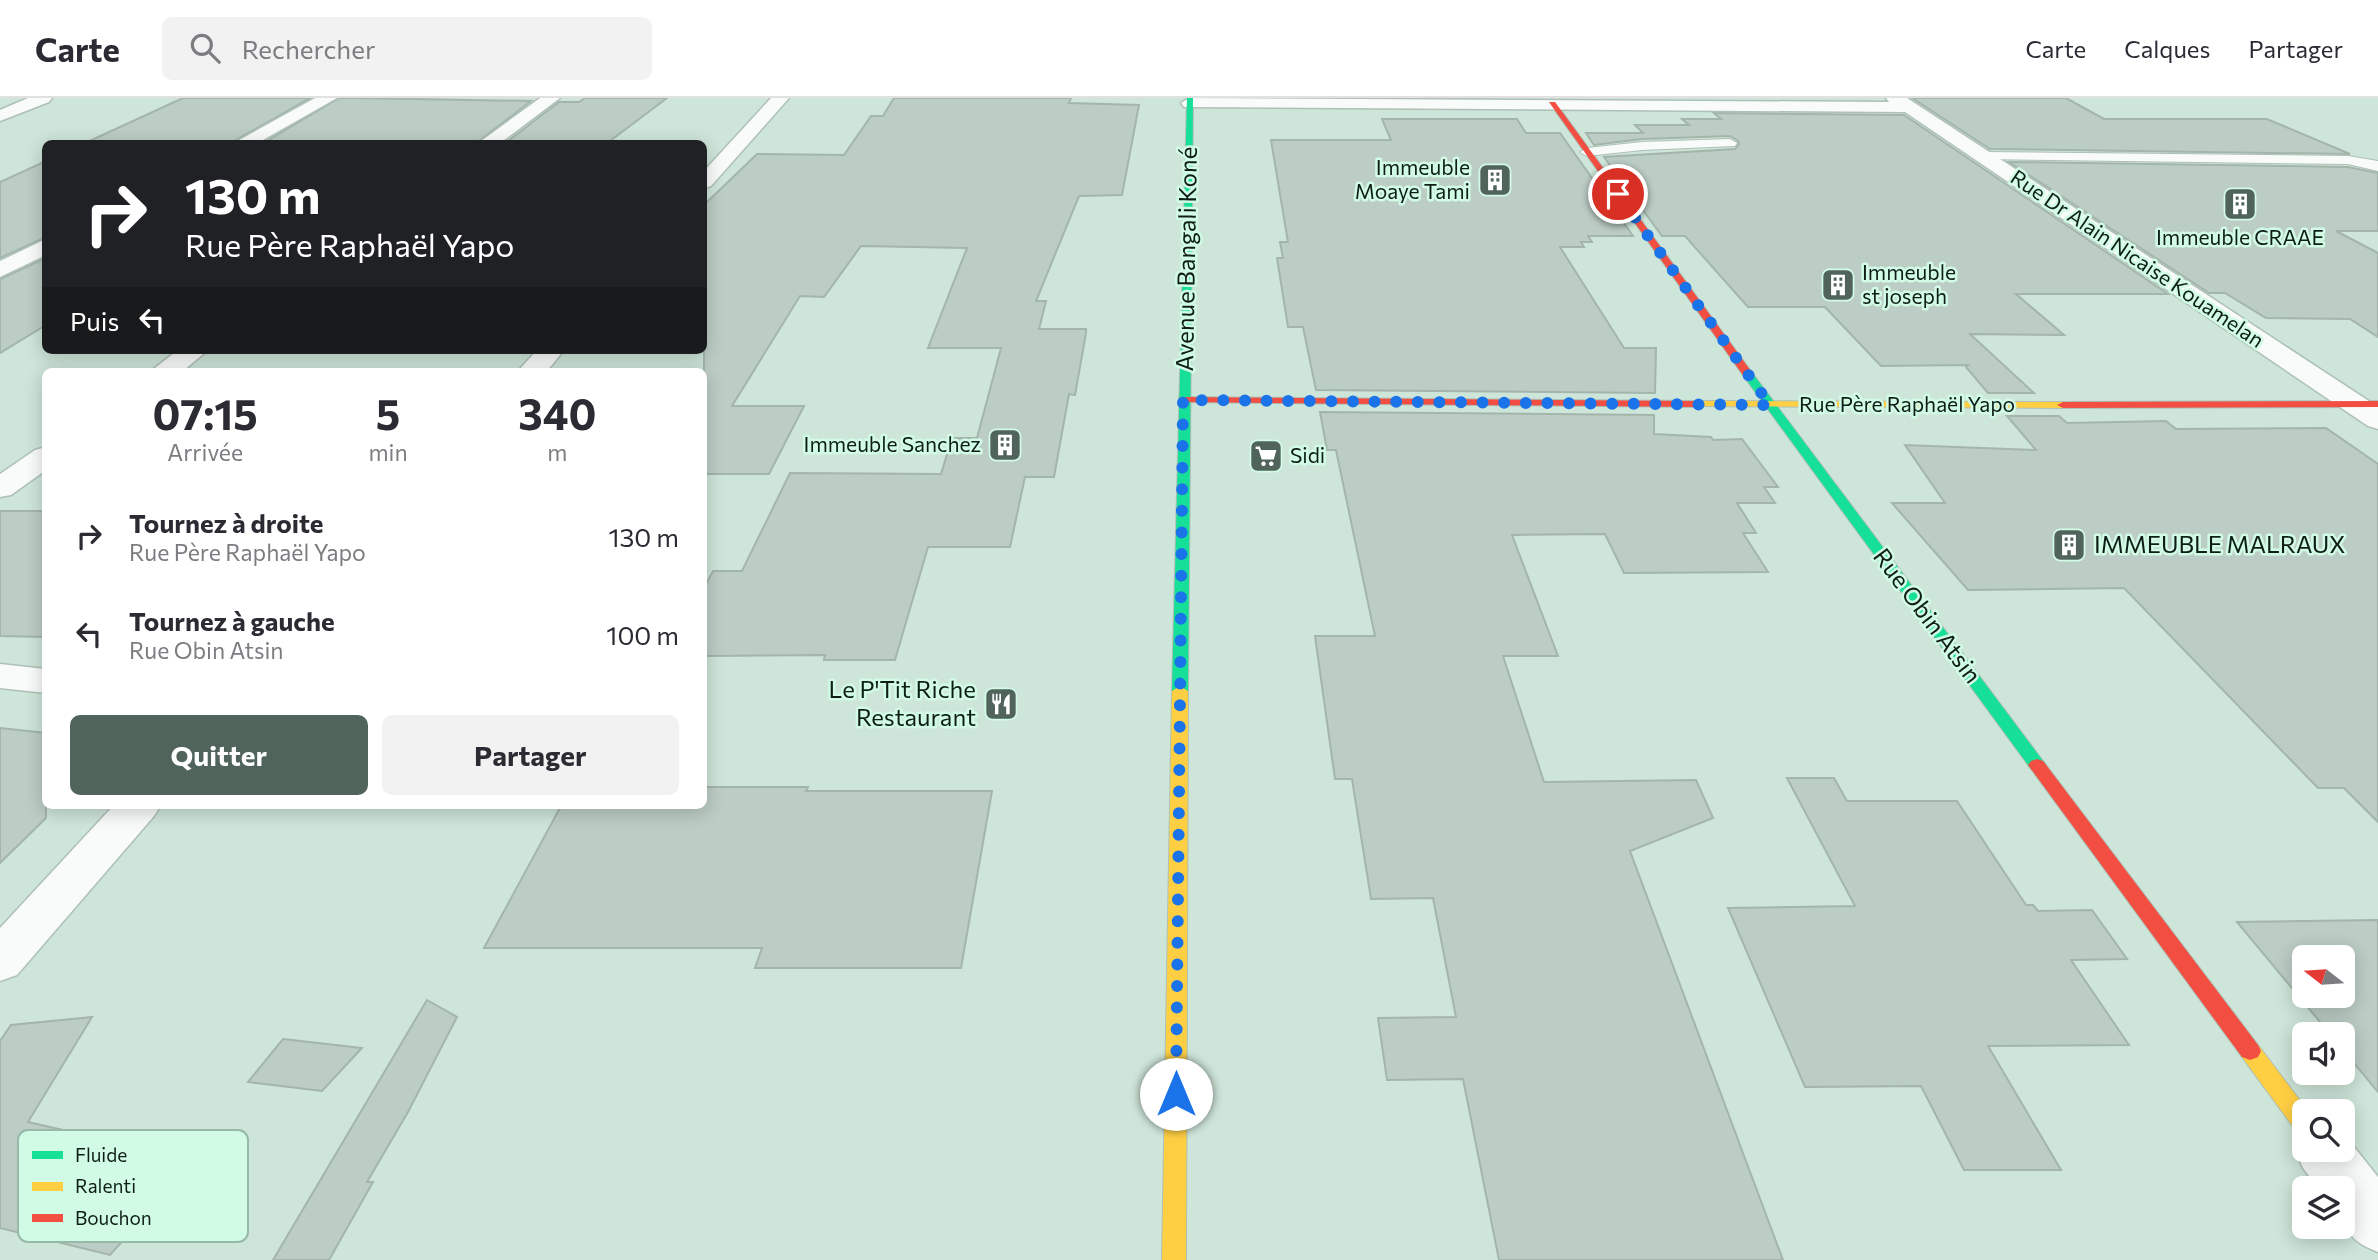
<!DOCTYPE html>
<html lang="fr">
<head>
<meta charset="utf-8">
<style>
  body { margin:0; font-family:Commissioner,sans-serif; background:#f2f2f3; color:#2b2b33; height:100vh; display:flex; flex-direction:column; font-size:26px; white-space:nowrap }
  * { box-sizing:border-box; margin:0 }
  p { font-size:23px; color:#7c7c81 }
  .icon { flex:none; width:38px; height:38px; fill:none; stroke:currentColor; stroke-width:2; stroke-linecap:round; stroke-linejoin:round }
  .map { position:relative; flex:1; overflow:hidden }
  .drawer { position:absolute; left:42px; top:270px; width:665px; height:441px; display:flex; flex-direction:column; background:#fff; border-radius:10px; box-shadow:0 4px 18px #0003 }
  .drawer>* { flex:none }
  .guide { position:absolute; left:42px; top:42px; width:665px; height:214px; border-radius:10px; box-shadow:0 4px 18px #0003; background:#202124; color:#fff; overflow:hidden }
  .needle { width:46px; rotate:287deg }
  .buttons { position:absolute; left:2292px; top:847px; display:grid; gap:14px }
  .buttons a { display:grid; place-items:center; width:63px; height:63px; border-radius:10px; background:#fff; box-shadow:0 4px 18px #0003; font-size:35px }
  .pin { position:absolute; display:grid; place-items:center; width:60px; height:60px; color:#fff; margin:-30px; border:4px solid #fff; border-radius:50%; box-shadow:0 2px 7px #0007 }
  .me { position:absolute; width:77px; margin:-38px; rotate:0deg; stroke-linejoin:round; filter:drop-shadow(0 0 5px #0008) }
  .turn { display:flex; align-items:center; gap:24px; height:147px; padding:0 28px; font-size:32px }
  .turn .icon { width:91px; height:91px; stroke-width:2.5 }
  .turn b { display:block; font-size:49px; line-height:60px }
  .then { display:flex; align-items:center; height:66px; padding:0 28px; background:#0003; gap:14px; font-size:26px }
  .eta { display:flex; justify-content:space-evenly; align-items:center; height:119px; text-align:center }
  .eta b { font-size:42px; font-weight:700; line-height:49px }
  .action { display:flex; gap:14px; margin-top:auto; padding:14px 28px }
  .action a { flex:1; height:80px; border-radius:10px; background:#51645b; color:#fff; font-size:28px; font-weight:700; line-height:80px; text-align:center }
  .action a+a { background:#f2f2f3; color:#2b2b33 }
  ul { padding:0; list-style:none }
  li { display:flex; align-items:center; gap:21px; height:98px; padding:0 28px }
  li div { flex:1 }
  li b { display:block; font-size:26px }
  li em { font-style:normal }
  header { display:flex; align-items:center; gap:42px; box-sizing:border-box; height:98px; padding:0 35px; background:#fff; border-bottom:2px solid #e1e1e2 }
  header strong { font-size:33px }
  nav { display:flex; gap:38px; margin-inline-start:auto; font-size:24px }
  .search { width:490px; height:63px; background:#f2f2f3; display:flex; align-items:center; gap:18px; box-sizing:border-box; padding:0 24px; border-radius:10px; color:#7c7c81; font-size:26px }
  .map>svg:first-child { display:block }
</style>
</head>
<body>
<header>
<strong>Carte</strong>
<div class="search"><svg class="icon" aria-label="search" viewBox="0 0 24 24"><circle cx="10" cy="10" r="6"/><path d="M15 15l6 6"/></svg>Rechercher</div>
<nav><a>Carte</a><a>Calques</a><a>Partager</a></nav>
</header>
<div class="map">
<svg width="2378" height="1162" viewBox="0 0 2378 1162">
  <rect width="100%" height="100%" fill="#cee5d9"/>
  <g fill="#bccdc5" stroke="#a4b5ac" stroke-width="2" fill-rule="evenodd">
    <path d="M 183,0 L 310,0 L 229,46 L 83,46 Z"/>
    <path d="M 339,0 L 355,0 L 531,3 L 475,46 L 262,46 Z"/>
    <path d="M 585,0 L 667,0 L 606,46 L 504,46 L 559,4 L 579,4 Z"/>
    <path d="M 894,0 L 1071,0 L 1069,5 L 1139,7 L 1122,97 L 1079,98 L 1036,203 L 1046,203 L 1039,231 L 1086,231 L 1086,235 L 1075,297 L 1069,296 L 1054,379 L 1025,379 L 1010,449 L 928,449 L 895,562 L 824,562 L 825,557 L 704,558 L 704,490 L 713,473 L 742,473 L 790,375 L 941,376 L 952,340 L 977,340 L 1001,250 L 928,250 L 967,150 L 861,148 L 824,199 L 800,198 L 732,308 L 804,308 L 769,376 L 704,376 L 704,107 L 757,56 L 844,57 L 871,18 L 883,18 Z"/>
    <path d="M 1912,0 L 2066,0 L 2104,21 L 2267,21 L 2350,56 L 1990,51 Z"/>
    <path d="M 1714,15 L 1904,17 L 2168,196 L 2016,196 L 2064,237 L 1970,236 L 2034,295 L 1988,295 L 1966,269 L 1968,267 L 1881,268 L 1825,209 L 1748,209 L 1685,138 L 1662,138 L 1604,59 L 1735,51 L 1739,46 L 1738,43 L 1730,38 L 1642,41 L 1594,47 L 1586,35 L 1643,35 L 1635,27 L 1689,27 L 1682,21 L 1721,21 Z"/>
    <path d="M 1382,21 L 1517,21 L 1526,35 L 1560,35 L 1633,138 L 1588,138 L 1592,144 L 1581,144 L 1584,149 L 1560,149 L 1624,250 L 1656,250 L 1655,295 L 1316,292 L 1303,229 L 1288,229 L 1277,160 L 1283,160 L 1280,144 L 1288,144 L 1271,42 L 1391,42 Z"/>
    <path d="M 46,63 L 46,139 L 0,160 L 0,84 Z"/>
    <path d="M 2009,64 L 2348,69 L 2378,75 L 2378,133 L 2336,133 L 2378,155 L 2378,239 L 2350,221 L 2266,220 L 2225,195 L 2209,195 Z"/>
    <path d="M 46,160 L 46,227 L 0,255 L 0,181 Z"/>
    <path d="M 1320,314 L 1654,317 L 1654,336 L 1711,339 L 1713,342 L 1742,341 L 1778,389 L 1764,389 L 1775,405 L 1737,405 L 1756,435 L 1743,435 L 1768,474 L 1624,475 L 1605,436 L 1512,437 L 1558,558 L 1503,558 L 1544,684 L 1696,682 L 1713,720 L 1630,753 L 1783,1162 L 1499,1162 L 1463,981 L 1387,982 L 1378,920 L 1456,919 L 1433,800 L 1371,801 L 1352,681 L 1335,681 L 1315,538 L 1375,538 L 1336,352 L 1327,352 Z"/>
    <path d="M 2007,318 L 2059,318 L 2067,325 L 2166,323 L 2176,331 L 2326,330 L 2378,366 L 2378,724 L 2344,690 L 2318,690 L 2124,490 L 1968,492 L 1892,405 L 1945,405 L 1905,347 L 2036,352 Z"/>
    <path d="M 0,413 L 46,413 L 46,539 L 0,538 Z"/>
    <path d="M 0,630 L 46,635 L 46,720 L 0,765 Z"/>
    <path d="M 1787,680 L 1834,680 L 1847,703 L 1957,703 L 2026,807 L 2033,807 L 2038,813 L 2092,812 L 2127,861 L 2071,862 L 2129,947 L 1988,948 L 2061,1072 L 1964,1072 L 1921,988 L 1805,989 L 1728,810 L 1855,808 Z"/>
    <path d="M 704,689 L 808,689 L 806,693 L 992,693 L 961,870 L 755,870 L 762,850 L 484,850 L 561,708 L 704,707 Z"/>
    <path d="M 2378,822 L 2378,994 L 2343,952 L 2343,936 L 2330,936 L 2237,824 ZM 2305,859 L 2343,859 L 2343,898 L 2305,898 Z"/>
    <path d="M 427,902 L 457,919 L 408,1014 L 367,1084 L 373,1084 L 329,1162 L 273,1162 Z"/>
    <path d="M 92,919 L 28,1024 L 195,1062 L 189,1069 L 226,1082 L 175,1124 L 146,1117 L 110,1157 L 0,1130 L 0,943 L 11,927 Z"/>
    <path d="M 283,941 L 362,950 L 322,993 L 248,984 Z"/>
  </g>
  <g fill="none" stroke-linecap="round" stroke-linejoin="round">
    <defs>
      <g id="lane">
        <path d="M 1730,41 L 1737,45 L 1735,48 L 1642,52 L 1587,58 L 1580,54 L 1587,50 L 1642,44 Z"/>
        <path d="M 1982,54 L 2348,58 L 2378,63 L 2378,73 L 2348,66 L 1977,61 L 1975,58 L 1977,55 Z"/>
      </g>
      <g id="street">
        <path d="M 28,0 L 52,0 L 49,4 L 0,23 L 0,12 Z"/>
        <path d="M 315,0 L 337,0 L 256,46 L 232,46 Z"/>
        <path d="M 540,0 L 560,0 L 499,46 L 477,46 Z"/>
        <path d="M 771,0 L 789,0 L 711,88 L 704,90 L 704,73 Z"/>
        <path d="M 1189,0 L 1889,4 L 1886,0 L 1907,0 L 2378,309 L 2378,331 L 2368,328 L 1905,14 L 1184,9 L 1181,5 Z"/>
        <path d="M 46,141 L 46,157 L 0,179 L 0,163 Z"/>
        <path d="M 178,252 L 208,252 L 183,273 L 151,273 Z"/>
        <path d="M 537,252 L 564,252 L 547,273 L 518,273 Z"/>
        <path d="M 46,349 L 46,372 L 11,397 L 0,399 L 0,376 L 35,352 Z"/>
        <path d="M 0,566 L 46,571 L 46,595 L 0,590 Z"/>
        <path d="M 114,707 L 161,707 L 154,718 L 17,877 L 0,883 L 0,830 Z"/>
        <path d="M 2305,1033 L 2305,1052 L 2343,1052 L 2343,1035 L 2378,1079 L 2378,1154 C 2342,1140 2343,1126 2343,1090 L 2318,1090 L 2303,1070 L 2295,1052 Z"/>
      </g>
      <g id="fast">
        <path d="M 1187,0 L 1193,0 L 1188,593 L 1180,598 L 1172,593 Z"/>
        <path d="M 1749,275 L 1753,276 L 2043,663 L 2046,667 L 2043,671 L 2031,671 L 1745,280 L 1745,276 Z"/>
      </g>
      <g id="slow">
        <path d="M 1693,303 L 2063,304 L 2069,307 L 2063,310 L 1689,308 L 1687,306 Z"/>
        <path d="M 1180,588 L 1188,593 L 1186,1162 L 1162,1162 L 1172,593 Z"/>
        <path d="M 2250,944 L 2258,947 L 2308,1013 L 2305,1013 L 2305,1037 L 2297,1034 L 2242,959 L 2239,953 L 2242,947 Z"/>
      </g>
      <g id="jam">
        <path d="M 1549,4 L 1555,4 L 1753,276 L 1753,280 L 1745,280 Z"/>
        <path d="M 1183,299 L 1693,303 L 1699,306 L 1693,309 L 1179,304 L 1179,300 Z"/>
        <path d="M 2378,303 L 2378,309 L 2063,310 L 2057,307 L 2063,304 Z"/>
        <path d="M 2037,661 L 2043,663 L 2258,947 L 2261,953 L 2258,959 L 2250,962 L 2242,959 L 2031,671 L 2028,667 L 2031,663 Z"/>
      </g>
    </defs>
    <use href="#lane" stroke="#aec0b7" stroke-width="2"/>
    <use href="#street" stroke="#aec0b7" stroke-width="3"/>
    <use href="#fast" stroke="#aec0b7" stroke-width="2"/>
    <use href="#slow" stroke="#aec0b7" stroke-width="2"/>
    <use href="#jam" stroke="#aec0b7" stroke-width="2"/>
    <use href="#lane" fill="#f8fbf9" fill-rule="evenodd"/>
    <use href="#street" fill="#f8fbf9" fill-rule="evenodd"/>
    <use href="#fast" fill="#16e098" fill-rule="evenodd"/>
    <use href="#slow" fill="#ffcf43" fill-rule="evenodd"/>
    <use href="#jam" fill="#f24e42" fill-rule="evenodd"/>
  </g>
  <g fill="none" stroke-linecap="round" stroke-linejoin="round">
    <path stroke="#1a73e8" stroke-width="12" stroke-dasharray="0 21.6" d="M 1176,996 L 1183,302 L 1770,307 L 1618,96"/>
  </g>
  <defs>
    <symbol id="building-square" viewBox="-11 -11 22 22"><rect x="-9" y="-9" width="18" height="18" rx="4" fill="#51645b" stroke="#d2fbe6"/><path d="M-4-6H4V6H1V3H-1V6H-4ZM-2.5-4.3h1.7v1.8h-1.7ZM.8-4.3h1.7v1.8H.8ZM-2.5-1h1.7V.8h-1.7ZM.8-1h1.7V.8H.8Z" fill="#fff"/></symbol>
    <symbol id="supermarket-square" viewBox="-11 -11 22 22"><rect x="-9" y="-9" width="18" height="18" rx="4" fill="#51645b" stroke="#d2fbe6"/><path d="M-6-5.5h2.5l.6 2H6L4.5 2H-2.5L-4.4-4H-6ZM-1.5 3.2a1.3 1.3 0 1 0 .1 0ZM3 3.2a1.3 1.3 0 1 0 .1 0Z" fill="#fff"/></symbol>
    <symbol id="restaurant-square" viewBox="-11 -11 22 22"><rect x="-9" y="-9" width="18" height="18" rx="4" fill="#51645b" stroke="#d2fbe6"/><path d="M-5-6h1v4h1v-4h1v4h1v-4h1v5L-1.5 .5V6h-2V.5L-5-1ZM5-6V6H3V1.5H1.5Q1.5-4 5-6Z" fill="#fff"/></symbol>
  </defs>
  <g fill-rule="evenodd">
    <use href="#building-square" x="1476" y="63" width="38" height="38"/>
    <use href="#building-square" x="2221" y="87" width="38" height="38"/>
    <use href="#building-square" x="1819" y="168" width="38" height="38"/>
    <use href="#building-square" x="986" y="328" width="38" height="38"/>
    <use href="#supermarket-square" x="1247" y="339" width="38" height="38"/>
    <use href="#building-square" x="2050" y="428" width="38" height="38"/>
    <use href="#restaurant-square" x="982" y="587" width="38" height="38"/>
  </g>
  <g text-anchor="middle" stroke-width="5" stroke-linejoin="round" paint-order="stroke">
    <g font-size="21" fill="#0e1e17" stroke="#d2fbe6" text-anchor="end">
      <text x="1470" y="77">Immeuble<tspan x="1470" dy="24">Moaye Tami</tspan></text>
      <text x="2240" y="147" text-anchor="middle">Immeuble CRAAE</text>
      <text x="1862" y="182" text-anchor="start">Immeuble<tspan x="1862" dy="24">st joseph</tspan></text>
      <text x="981" y="354">Immeuble Sanchez</text>
      <text x="1290" y="365" text-anchor="start">Sidi</text>
    </g>
    <g font-size="21" fill="#0e1e17" stroke="#d2fbe6">
      <text transform="translate(2137 161) rotate(34)" y="7">Rue Dr Alain Nicaise Kouamelan</text>
      <text x="1907" y="314">Rue Père Raphaël Yapo</text>
    </g>
    <g font-size="24" fill="#0e1e17" stroke="#d2fbe6">
      <text transform="translate(1187 161) rotate(-89)" y="8">Avenue Bangali Koné</text>
      <text transform="translate(1927 518) rotate(53)" y="8">Rue Obin Atsin</text>
    </g>
    <g font-size="24" fill="#0e1e17" stroke="#d2fbe6" text-anchor="start">
      <text x="2094" y="455">IMMEUBLE MALRAUX</text>
      <text x="976" y="600" text-anchor="end">Le P'Tit Riche<tspan x="976" dy="28">Restaurant</tspan></text>
    </g>
  </g>
  <rect x="18" y="1032" width="230" height="112" rx="10" fill="#d2fbe6" stroke="#97b9a8" stroke-width="2"/>
  <rect x="32" y="1053" width="31" height="8" fill="#16e098"/>
  <rect x="32" y="1084" width="31" height="9" fill="#ffcf43"/>
  <rect x="32" y="1116" width="31" height="8" fill="#f24e42"/>
  <g font-size="19" fill="#0e1e17">
    <text x="75" y="1064">Fluide</text>
    <text x="75" y="1095">Ralenti</text>
    <text x="75" y="1127">Bouchon</text>
  </g>
</svg>
<div class="buttons">
<a><svg class="needle" viewBox="-14 -14 28 28"><path d="M0-13l5 13h-10z" fill="#e53935"/><path d="M0 13l5-13h-10z" fill="#7c7c81"/></svg></a>
<a><svg class="icon" aria-label="sound" viewBox="0 0 24 24"><path d="M4 9h4l5-4v14l-5-4H4zM17 9q2 3 0 6"/></svg></a>
<a><svg class="icon" aria-label="search" viewBox="0 0 24 24"><circle cx="10" cy="10" r="6"/><path d="M15 15l6 6"/></svg></a>
<a><svg class="icon" aria-label="layers" viewBox="0 0 24 24"><path d="M12 4l9 5-9 5-9-5zM3 14l9 5 9-5"/></svg></a>
</div>
<div class="pin" style="left:1618px;top:96px;background:#d93025"><svg class="icon" aria-label="arrive" viewBox="0 0 24 24"><path d="M6 21V4h12l-3 4 3 4H6"/></svg></div>
<svg class="me" style="left:1176px;top:996px" viewBox="-20 -20 40 40"><circle r="19" fill="#fff"/><path d="M0-13L10 11 0 6-10 11z" fill="#1a73e8"/></svg>
<div class="guide">
<div class="turn"><svg class="icon" aria-label="right" viewBox="0 0 24 24"><path d="M7 20v-9h11M14 6l5 5-5 5"/></svg><div><b>130 m</b>Rue Père Raphaël Yapo</div></div>
<div class="then">Puis<svg class="icon" aria-label="left" viewBox="0 0 24 24"><path d="M17 20v-9H6M10 6l-5 5 5 5"/></svg></div>
</div>
<section class="drawer">
<div class="eta">
<div><b>07:15</b><p>Arrivée</p></div>
<div><b>5</b><p>min</p></div>
<div><b>340</b><p>m</p></div>
</div>
<ul>
<li><svg class="icon" aria-label="right" viewBox="0 0 24 24"><path d="M7 20v-9h11M14 6l5 5-5 5"/></svg><div><b>Tournez à droite</b><p>Rue Père Raphaël Yapo</p></div><em>130 m</em></li>
<li><svg class="icon" aria-label="left" viewBox="0 0 24 24"><path d="M17 20v-9H6M10 6l-5 5 5 5"/></svg><div><b>Tournez à gauche</b><p>Rue Obin Atsin</p></div><em>100 m</em></li>
</ul>
<div class="action"><a>Quitter</a><a>Partager</a></div>
</section>
</div>
</body>
</html>
